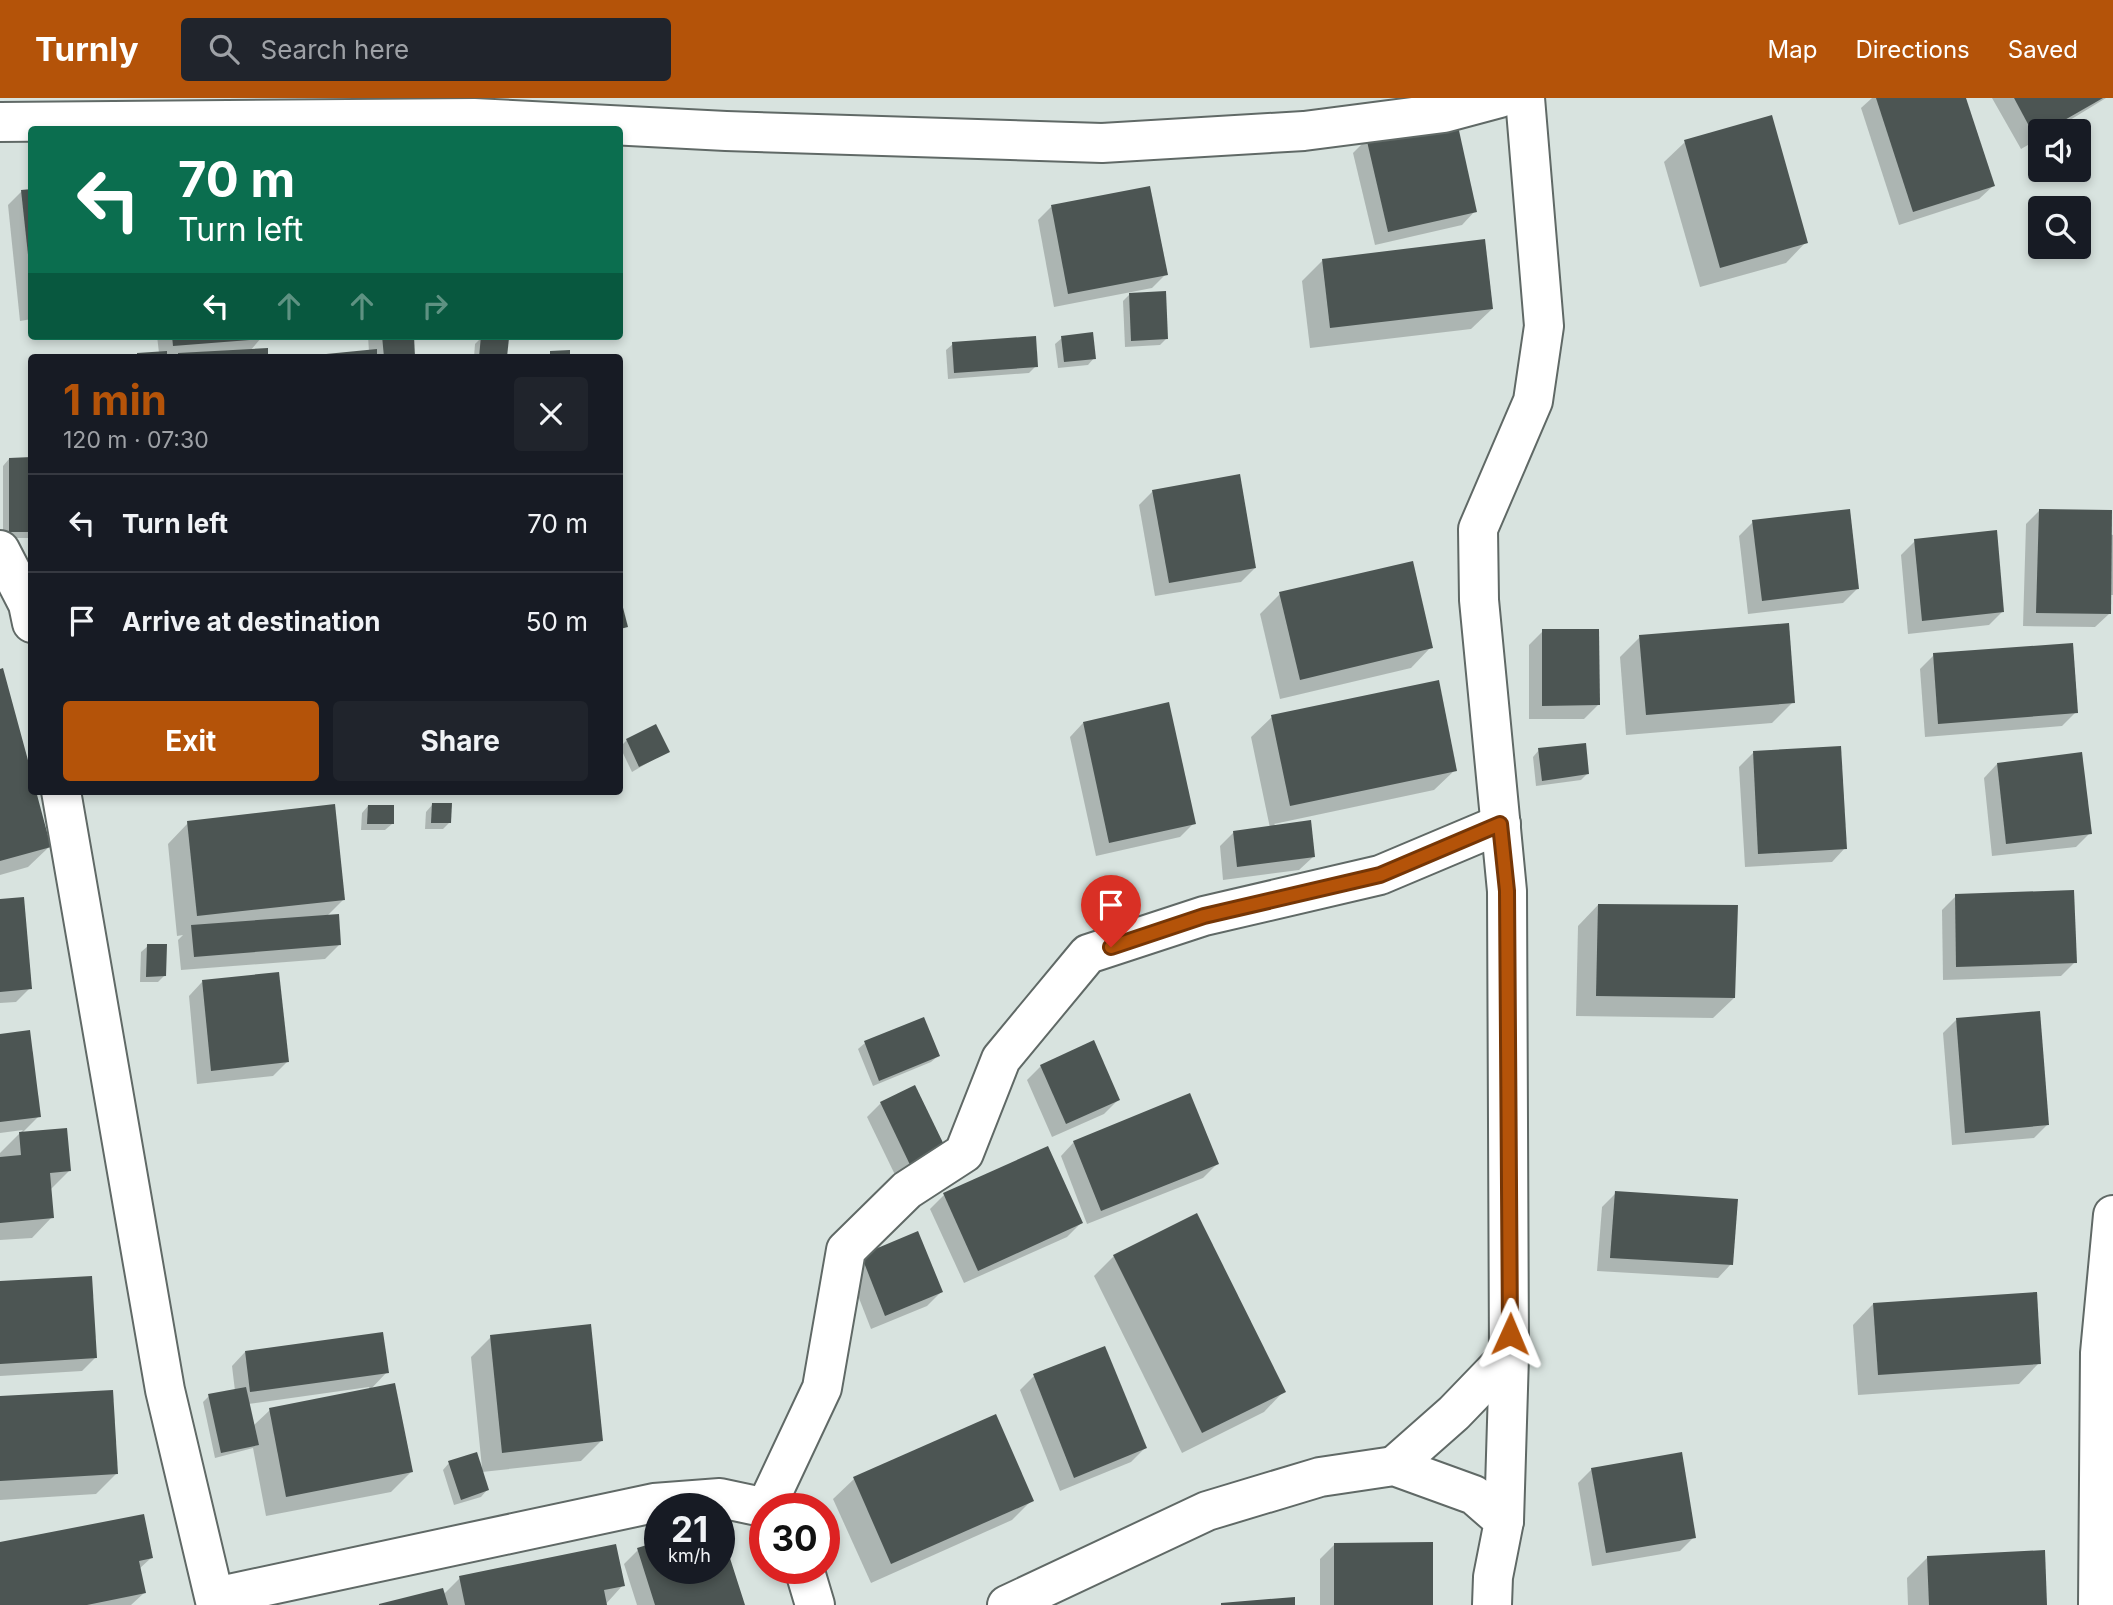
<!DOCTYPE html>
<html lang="en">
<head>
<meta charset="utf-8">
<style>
  body { margin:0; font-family:Inter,sans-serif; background:#20242c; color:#f1f3f6; height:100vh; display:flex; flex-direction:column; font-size:26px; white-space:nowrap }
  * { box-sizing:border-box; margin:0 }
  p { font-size:23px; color:#9ea1a6 }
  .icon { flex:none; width:38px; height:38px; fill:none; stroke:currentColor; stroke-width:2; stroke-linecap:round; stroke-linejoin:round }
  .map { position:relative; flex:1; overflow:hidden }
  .panel { position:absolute; left:28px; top:256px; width:595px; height:441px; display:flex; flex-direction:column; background:#171b24; border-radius:7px; box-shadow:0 4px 10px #0003 }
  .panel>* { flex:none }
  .guide { position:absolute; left:28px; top:28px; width:595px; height:214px; border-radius:7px; box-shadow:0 4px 10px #0003; background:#0b6e4f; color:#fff; overflow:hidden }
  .buttons { position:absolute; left:2028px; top:21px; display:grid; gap:14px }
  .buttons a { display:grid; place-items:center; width:63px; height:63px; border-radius:7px; background:#171b24; box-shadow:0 4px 10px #0003; font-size:35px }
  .speed { position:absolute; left:644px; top:1395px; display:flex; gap:14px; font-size:35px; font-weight:700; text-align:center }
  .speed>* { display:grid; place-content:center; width:91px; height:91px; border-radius:50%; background:#171b24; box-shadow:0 4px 10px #0003; line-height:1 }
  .speed small { font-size:18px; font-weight:400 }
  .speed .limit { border:10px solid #d22; background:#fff; color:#111 }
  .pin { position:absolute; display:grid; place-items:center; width:60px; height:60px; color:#fff; margin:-72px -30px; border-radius:50% 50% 50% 0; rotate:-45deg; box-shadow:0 0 7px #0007 }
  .pin .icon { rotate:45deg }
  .me { position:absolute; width:77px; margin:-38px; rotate:1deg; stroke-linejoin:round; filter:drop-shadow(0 0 5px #0008) }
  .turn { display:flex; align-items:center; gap:24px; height:147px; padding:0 35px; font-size:32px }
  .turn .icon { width:91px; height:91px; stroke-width:2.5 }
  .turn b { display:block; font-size:49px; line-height:60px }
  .lanes { display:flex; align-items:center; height:66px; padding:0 35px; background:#0003; justify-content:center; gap:35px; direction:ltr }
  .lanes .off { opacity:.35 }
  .round { display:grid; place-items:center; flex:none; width:74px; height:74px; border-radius:7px; background:#20242c }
  .headline { display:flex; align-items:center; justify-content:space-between; height:119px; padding:0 35px }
  h1 { font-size:42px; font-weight:700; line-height:52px; color:#b45309 }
  .action { display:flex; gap:14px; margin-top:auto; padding:14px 35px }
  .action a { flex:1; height:80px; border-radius:7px; background:#b45309; color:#fff; font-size:28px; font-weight:700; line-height:80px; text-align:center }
  .action a+a { background:#20242c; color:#f1f3f6 }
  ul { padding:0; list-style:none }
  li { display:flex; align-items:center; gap:21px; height:98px; padding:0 35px; border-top:2px solid #363941 }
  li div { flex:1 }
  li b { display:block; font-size:26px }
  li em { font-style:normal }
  header { display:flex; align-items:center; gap:42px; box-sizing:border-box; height:98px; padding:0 35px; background:#b45309; color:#fff }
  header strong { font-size:33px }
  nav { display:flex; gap:38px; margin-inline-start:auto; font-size:24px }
  .search { width:490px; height:63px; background:#20242c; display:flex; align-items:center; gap:18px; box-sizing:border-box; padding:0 24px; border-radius:7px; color:#9ea1a6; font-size:26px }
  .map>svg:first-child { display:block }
</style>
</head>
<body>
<header>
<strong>Turnly</strong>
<div class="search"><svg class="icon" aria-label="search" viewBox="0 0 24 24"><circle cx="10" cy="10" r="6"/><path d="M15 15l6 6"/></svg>Search here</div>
<nav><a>Map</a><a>Directions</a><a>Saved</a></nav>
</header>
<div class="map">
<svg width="2113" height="1507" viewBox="0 0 2113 1507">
  <rect width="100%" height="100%" fill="#d8e3df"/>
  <g fill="#0003">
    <path d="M 1872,0 L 1964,0 L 1993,88 L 1979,101 L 1899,127 L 1861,10 Z"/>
    <path d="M 1992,0 L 2106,0 L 2052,33 L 2040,33 L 2040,40 L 2021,51 Z"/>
    <path d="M 1367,41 L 1475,113 L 1462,127 L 1375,147 L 1353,55 Z"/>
    <path d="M 1685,44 L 1806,144 L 1786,165 L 1700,189 L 1664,64 Z"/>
    <path d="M 32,92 L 32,221 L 20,223 L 8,107 L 21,94 Z"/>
    <path d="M 1051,109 L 1166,176 L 1152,190 L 1054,209 L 1038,122 Z"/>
    <path d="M 1323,162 L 1492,211 L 1471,231 L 1310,250 L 1302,183 Z"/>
    <path d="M 1129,197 L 1166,241 L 1160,247 L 1125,249 L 1123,203 Z"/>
    <path d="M 123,238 L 151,238 L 123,241 Z"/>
    <path d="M 157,238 L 350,238 L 262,239 L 250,253 L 266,259 L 135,259 L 159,255 Z"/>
    <path d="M 368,238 L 412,238 L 413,259 L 315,259 L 369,254 Z"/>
    <path d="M 482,239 L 505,259 L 474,259 L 475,246 Z"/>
    <path d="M 1062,240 L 1094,260 L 1088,267 L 1058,270 L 1055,246 Z"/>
    <path d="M 953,246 L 1036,268 L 1029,275 L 948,281 L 946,252 Z"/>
    <path d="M 9,361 L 32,361 L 32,440 L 3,440 L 3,368 Z"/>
    <path d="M 1153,393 L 1255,470 L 1241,484 L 1155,498 L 1139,407 Z"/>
    <path d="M 2040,412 L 2113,437 L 2113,497 L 2110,497 L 2109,516 L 2095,529 L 2023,528 L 2026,426 Z"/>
    <path d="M 1753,424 L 1857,491 L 1843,505 L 1748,516 L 1739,438 Z"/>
    <path d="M 1915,443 L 2003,513 L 1989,527 L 1908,536 L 1901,457 Z"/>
    <path d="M 1280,496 L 1431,549 L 1411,570 L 1280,601 L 1260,516 Z"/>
    <path d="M 1543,533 L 1598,607 L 1584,621 L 1529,621 L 1529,547 Z"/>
    <path d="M 1640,539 L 1793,604 L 1772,625 L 1626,637 L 1620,559 Z"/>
    <path d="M 1934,557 L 2076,614 L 2062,628 L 1925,639 L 1920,571 Z"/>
    <path d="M 0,572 L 49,749 L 28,769 L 0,777 Z"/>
    <path d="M 1272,619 L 1455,672 L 1434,692 L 1274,726 L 1313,759 L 1299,772 L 1223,782 L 1220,748 L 1234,734 L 1270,730 L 1251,639 Z"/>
    <path d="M 1083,625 L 1194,725 L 1180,739 L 1096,758 L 1070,639 Z"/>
    <path d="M 627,642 L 668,653 L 632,674 L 620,649 Z"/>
    <path d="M 1539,652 L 1587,676 L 1581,682 L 1536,688 L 1533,659 Z"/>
    <path d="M 1753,655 L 1845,750 L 1832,764 L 1745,769 L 1739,669 Z"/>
    <path d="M 1997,666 L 2090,735 L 2076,749 L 1992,758 L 1984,680 Z"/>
    <path d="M 432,707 L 450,724 L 443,731 L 425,731 L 426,714 Z"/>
    <path d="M 368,708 L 392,726 L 385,732 L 361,732 L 362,715 Z"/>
    <path d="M 188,725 L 344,801 L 326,819 L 339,847 L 325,861 L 181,872 L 178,842 L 183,837 L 177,838 L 168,746 Z"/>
    <path d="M 1956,798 L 2075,864 L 2061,878 L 1943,882 L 1942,812 Z"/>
    <path d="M 0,803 L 30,890 L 16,904 L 0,905 Z"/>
    <path d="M 1598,807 L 1734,900 L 1713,920 L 1576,918 L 1578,828 Z"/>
    <path d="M 148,848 L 165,877 L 158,884 L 140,884 L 141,854 Z"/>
    <path d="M 202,884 L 287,964 L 273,978 L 197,986 L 189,898 Z"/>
    <path d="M 1956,922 L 2048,1026 L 2034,1040 L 1952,1047 L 1943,935 Z"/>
    <path d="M 0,938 L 39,1018 L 21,1036 L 69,1073 L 50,1092 L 52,1119 L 32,1140 L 0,1142 L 0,1055 L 23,1032 L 0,1035 Z"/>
    <path d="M 865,945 L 938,958 L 931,964 L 873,988 L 858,951 Z"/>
    <path d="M 1041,968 L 1118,1002 L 1104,1016 L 1052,1039 L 1027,982 Z"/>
    <path d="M 914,989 L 945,1053 L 898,1083 L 867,1019 L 881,1005 Z"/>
    <path d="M 1074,1044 L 1217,1066 L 1203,1080 L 1087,1126 L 1061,1058 Z"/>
    <path d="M 1047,1050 L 1081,1125 L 1067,1139 L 964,1185 L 930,1111 L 944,1097 Z"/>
    <path d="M 1616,1095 L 1731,1166 L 1718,1180 L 1597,1173 L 1602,1109 Z"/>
    <path d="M 862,1158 L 941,1194 L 927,1208 L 871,1231 L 848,1172 Z"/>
    <path d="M 1114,1158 L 1284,1293 L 1264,1314 L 1182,1355 L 1094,1178 Z"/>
    <path d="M 0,1185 L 96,1259 L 82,1273 L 0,1278 Z"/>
    <path d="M 1873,1206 L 2039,1265 L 2019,1286 L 1858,1297 L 1853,1227 Z"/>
    <path d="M 491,1239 L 601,1343 L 581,1363 L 482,1374 L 487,1392 L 481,1399 L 454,1407 L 443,1372 L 449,1365 L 482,1370 L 471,1259 Z"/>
    <path d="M 245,1254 L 387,1274 L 370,1292 L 369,1289 L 248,1306 L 253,1328 L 270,1312 L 411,1374 L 391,1394 L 266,1418 L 253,1350 L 215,1360 L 203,1304 L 209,1298 L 235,1293 L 232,1268 Z"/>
    <path d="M 1034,1278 L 1145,1350 L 1131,1364 L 1060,1393 L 1020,1292 Z"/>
    <path d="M 0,1300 L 116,1376 L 96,1396 L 0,1402 Z"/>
    <path d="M 1592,1371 L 1694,1439 L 1680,1453 L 1592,1468 L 1578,1385 Z"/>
    <path d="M 854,1381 L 1032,1402 L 1012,1422 L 871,1485 L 833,1401 Z"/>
    <path d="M 719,1433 L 743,1507 L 637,1507 L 624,1466 L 638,1452 L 660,1470 L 719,1470 Z"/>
    <path d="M 0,1446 L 151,1460 L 139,1471 L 144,1495 L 131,1507 L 0,1507 Z"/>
    <path d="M 1334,1447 L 1432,1507 L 1320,1507 L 1320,1461 Z"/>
    <path d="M 1927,1460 L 2046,1507 L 1908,1507 L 1907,1480 Z"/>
    <path d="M 460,1480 L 623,1487 L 605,1507 L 383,1507 L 443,1497 Z"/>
  </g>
  <g fill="#4c5553">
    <path d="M 1876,0 L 1966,0 L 1995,88 L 1913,114 Z"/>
    <path d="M 2014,0 L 2103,0 L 2035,39 Z"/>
    <path d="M 1772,17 L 1808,145 L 1720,170 L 1684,42 Z"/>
    <path d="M 1456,19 L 1477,114 L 1388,134 L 1366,39 Z"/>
    <path d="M 1150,88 L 1168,177 L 1068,196 L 1051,107 Z"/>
    <path d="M 32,91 L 32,175 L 30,175 L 21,92 Z"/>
    <path d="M 1485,141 L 1493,211 L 1330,230 L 1322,161 Z"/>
    <path d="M 1166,193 L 1168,241 L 1131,243 L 1129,195 Z"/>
    <path d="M 1093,234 L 1096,261 L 1064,264 L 1061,238 Z"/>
    <path d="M 172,238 L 264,238 L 264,241 L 173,248 Z"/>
    <path d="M 382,238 L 414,238 L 415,259 L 384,259 Z"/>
    <path d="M 481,238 L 509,240 L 507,259 L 479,259 Z"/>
    <path d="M 1036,238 L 1038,269 L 954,275 L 952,244 Z"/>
    <path d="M 268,250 L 268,259 L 178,259 L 178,255 Z"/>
    <path d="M 377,251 L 377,259 L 316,259 L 316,257 Z"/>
    <path d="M 570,252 L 570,259 L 550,259 L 550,253 Z"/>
    <path d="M 167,253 L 167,259 L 137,259 L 137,255 Z"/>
    <path d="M 32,359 L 32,434 L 9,434 L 9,360 Z"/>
    <path d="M 1240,376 L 1256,470 L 1169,485 L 1152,392 Z"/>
    <path d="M 1850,411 L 1859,491 L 1762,503 L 1752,422 Z"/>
    <path d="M 2039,411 L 2112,412 L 2111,516 L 2036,515 Z"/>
    <path d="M 1997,432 L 2004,514 L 1922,523 L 1914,441 Z"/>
    <path d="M 1413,463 L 1433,550 L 1300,582 L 1279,494 Z"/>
    <path d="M 620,498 L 628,529 L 620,531 Z"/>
    <path d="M 1789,525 L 1795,605 L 1646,617 L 1639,537 Z"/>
    <path d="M 1542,531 L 1599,531 L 1600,607 L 1542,608 Z"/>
    <path d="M 2073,545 L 2078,615 L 1938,626 L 1933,555 Z"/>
    <path d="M 3,570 L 32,677 L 32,693 L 36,693 L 51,749 L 0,763 L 0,571 Z"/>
    <path d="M 1439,582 L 1457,673 L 1290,708 L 1271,617 Z"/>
    <path d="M 1169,604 L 1196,726 L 1109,745 L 1083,624 Z"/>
    <path d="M 656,626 L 670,654 L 639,669 L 626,641 Z"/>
    <path d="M 1586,645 L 1589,676 L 1542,683 L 1538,650 Z"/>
    <path d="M 1841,648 L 1847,751 L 1758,756 L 1753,653 Z"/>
    <path d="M 2082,654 L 2092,736 L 2006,746 L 1997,665 Z"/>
    <path d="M 432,705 L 452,705 L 451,725 L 431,725 Z"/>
    <path d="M 335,706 L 345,802 L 197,818 L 187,723 Z"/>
    <path d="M 368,707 L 394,707 L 394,726 L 367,726 Z"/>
    <path d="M 1311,722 L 1315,759 L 1237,769 L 1233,733 Z"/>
    <path d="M 2074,792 L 2077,865 L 1956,869 L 1955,796 Z"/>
    <path d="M 24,799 L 32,891 L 0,894 L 0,801 Z"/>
    <path d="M 1598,806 L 1738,807 L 1735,900 L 1596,898 Z"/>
    <path d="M 339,816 L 341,847 L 194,859 L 191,827 Z"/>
    <path d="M 147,846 L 167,846 L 166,878 L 146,879 Z"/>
    <path d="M 279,874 L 289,964 L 211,973 L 202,882 Z"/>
    <path d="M 2040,913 L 2049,1027 L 1965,1035 L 1956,920 Z"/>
    <path d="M 924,919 L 940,958 L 879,983 L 864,943 Z"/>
    <path d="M 30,932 L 41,1019 L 0,1024 L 0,936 Z"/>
    <path d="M 1094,942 L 1120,1002 L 1066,1026 L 1040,967 Z"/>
    <path d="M 915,987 L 947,1053 L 912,1071 L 880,1004 Z"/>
    <path d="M 1190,995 L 1219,1066 L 1101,1113 L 1073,1043 Z"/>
    <path d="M 67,1030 L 71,1073 L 50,1075 L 54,1120 L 0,1125 L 0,1059 L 21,1057 L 19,1034 Z"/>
    <path d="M 1048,1048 L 1083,1125 L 978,1173 L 943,1095 Z"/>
    <path d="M 1615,1093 L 1738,1101 L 1733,1167 L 1610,1160 Z"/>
    <path d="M 1197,1115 L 1286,1294 L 1202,1335 L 1113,1157 Z"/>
    <path d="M 918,1133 L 943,1194 L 885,1218 L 861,1157 Z"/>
    <path d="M 92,1178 L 97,1260 L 0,1266 L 0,1183 Z"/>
    <path d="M 2037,1194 L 2041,1266 L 1878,1277 L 1873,1205 Z"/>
    <path d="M 591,1226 L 603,1343 L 502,1355 L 490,1237 Z"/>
    <path d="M 383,1234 L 389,1275 L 250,1294 L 245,1253 Z"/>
    <path d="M 1105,1248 L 1147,1350 L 1074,1380 L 1033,1276 Z"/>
    <path d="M 395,1285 L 413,1374 L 286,1399 L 269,1310 Z"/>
    <path d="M 246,1289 L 259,1347 L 221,1355 L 208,1296 Z"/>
    <path d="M 113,1292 L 118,1376 L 0,1383 L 0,1298 Z"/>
    <path d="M 996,1316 L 1034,1403 L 891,1466 L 853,1379 Z"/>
    <path d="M 477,1354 L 489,1392 L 461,1402 L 448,1363 Z"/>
    <path d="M 1682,1354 L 1696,1440 L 1606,1455 L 1591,1370 Z"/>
    <path d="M 144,1416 L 153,1460 L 139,1463 L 146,1495 L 87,1507 L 0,1507 L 0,1444 Z"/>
    <path d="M 720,1429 L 745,1507 L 655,1507 L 637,1450 L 660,1443 L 660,1470 L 719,1470 Z"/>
    <path d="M 1433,1444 L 1433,1507 L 1334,1507 L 1334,1445 Z"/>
    <path d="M 616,1446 L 625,1488 L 604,1492 L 607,1507 L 465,1507 L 459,1478 Z"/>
    <path d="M 2045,1452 L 2047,1507 L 1929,1507 L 1927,1458 Z"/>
    <path d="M 443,1490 L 448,1507 L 379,1507 L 379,1506 Z"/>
    <path d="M 1295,1499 L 1295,1507 L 1221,1507 L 1221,1505 Z"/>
  </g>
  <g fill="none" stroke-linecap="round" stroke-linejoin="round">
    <defs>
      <g id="minor">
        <path d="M 0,24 L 474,20 L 726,33 L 1102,45 L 1304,33 L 1444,15 L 1500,0"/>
        <path d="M 0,452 L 28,506 L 32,525"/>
        <path d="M 61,693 L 165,1292 L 216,1507"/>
        <path d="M 1394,1368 L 1454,1315 L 1509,1258 L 1507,793 L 1479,502 L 1478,431 L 1533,303 L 1544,228 L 1525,0"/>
        <path d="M 766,1409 L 822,1290 L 846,1152 L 907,1092 L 964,1055 L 1001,961 L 1088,856 L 1204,818 L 1380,777 L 1501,726"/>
        <path d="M 1504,1423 L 1509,1258"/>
        <path d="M 804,1470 L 815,1507"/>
        <path d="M 215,1499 L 654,1405 L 720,1400 L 767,1410"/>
        <path d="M 1007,1507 L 1207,1413 L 1320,1379 L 1394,1368 L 1474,1397 L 1504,1423 L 1493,1479 L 1492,1507"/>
        <path d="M 2098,1507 L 2100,1255 L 2113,1117"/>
      </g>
    </defs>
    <use href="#minor" stroke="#606966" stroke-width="42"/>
    <use href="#minor" stroke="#fff" stroke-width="38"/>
  </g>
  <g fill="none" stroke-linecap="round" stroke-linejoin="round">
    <defs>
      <path id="route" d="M 1111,849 L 1204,818 L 1380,777 L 1500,726 L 1507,793 L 1510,1236"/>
    </defs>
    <use href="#route" stroke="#753606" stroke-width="18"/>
    <use href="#route" stroke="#b45309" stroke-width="12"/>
  </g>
</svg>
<div class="buttons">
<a><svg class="icon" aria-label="sound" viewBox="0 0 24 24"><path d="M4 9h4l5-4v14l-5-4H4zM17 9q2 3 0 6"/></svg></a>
<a><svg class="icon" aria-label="search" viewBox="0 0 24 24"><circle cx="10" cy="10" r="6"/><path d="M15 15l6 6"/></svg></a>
</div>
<div class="speed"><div>21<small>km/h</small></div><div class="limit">30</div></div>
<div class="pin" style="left:1111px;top:849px;background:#d93025"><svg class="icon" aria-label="arrive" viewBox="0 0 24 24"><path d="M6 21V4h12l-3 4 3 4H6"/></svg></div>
<svg class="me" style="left:1510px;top:1236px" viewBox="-20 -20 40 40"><path d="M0-17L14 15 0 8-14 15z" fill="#b45309" stroke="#fff" stroke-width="4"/></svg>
<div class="guide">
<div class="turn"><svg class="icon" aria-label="left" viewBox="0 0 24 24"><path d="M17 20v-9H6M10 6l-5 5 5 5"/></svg><div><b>70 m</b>Turn left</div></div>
<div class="lanes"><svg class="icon" aria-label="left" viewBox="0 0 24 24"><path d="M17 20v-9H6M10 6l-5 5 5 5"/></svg><svg class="icon off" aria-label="ahead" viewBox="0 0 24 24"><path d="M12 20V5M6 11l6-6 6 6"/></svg><svg class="icon off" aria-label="ahead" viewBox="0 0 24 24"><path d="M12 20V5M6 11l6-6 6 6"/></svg><svg class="icon off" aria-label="right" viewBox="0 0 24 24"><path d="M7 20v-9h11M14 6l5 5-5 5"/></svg></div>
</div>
<section class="panel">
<div class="headline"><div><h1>1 min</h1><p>120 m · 07:30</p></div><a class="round"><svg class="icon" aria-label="close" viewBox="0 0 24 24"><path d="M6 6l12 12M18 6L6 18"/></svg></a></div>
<ul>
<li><svg class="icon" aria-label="left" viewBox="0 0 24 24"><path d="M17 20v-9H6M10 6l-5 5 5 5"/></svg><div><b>Turn left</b></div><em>70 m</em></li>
<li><svg class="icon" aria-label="arrive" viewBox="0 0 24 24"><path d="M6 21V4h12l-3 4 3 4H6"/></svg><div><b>Arrive at destination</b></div><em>50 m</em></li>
</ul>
<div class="action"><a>Exit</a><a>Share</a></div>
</section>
</div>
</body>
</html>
